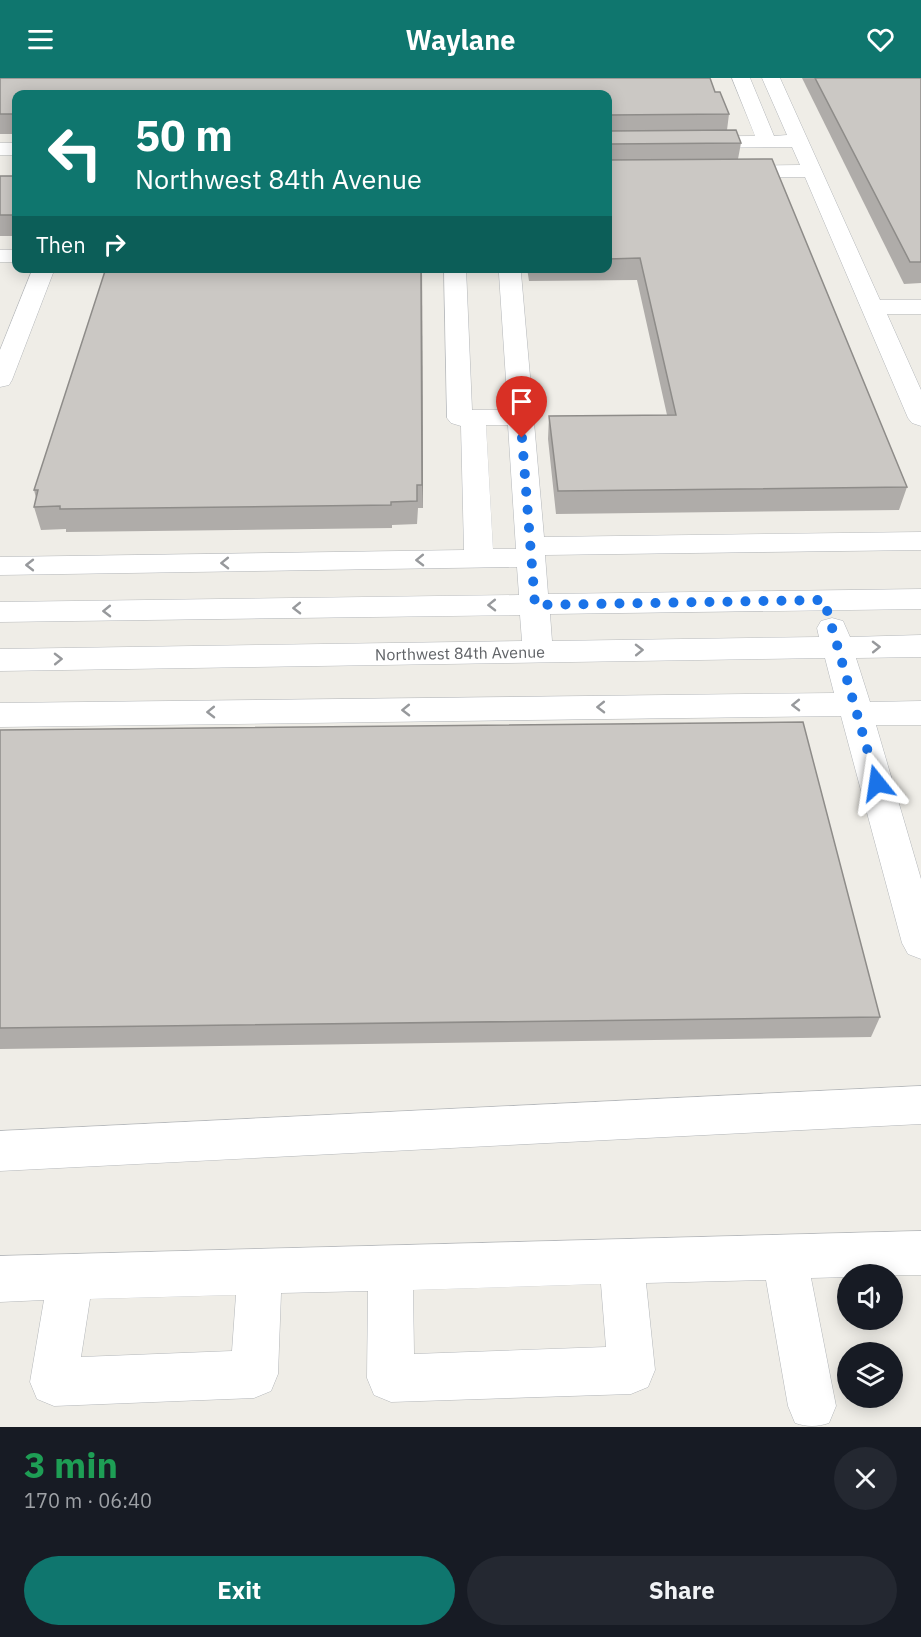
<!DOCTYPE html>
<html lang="en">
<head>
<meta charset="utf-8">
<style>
  body { margin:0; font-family:"IBM Plex Sans",sans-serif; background:#242831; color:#f1f3f6; height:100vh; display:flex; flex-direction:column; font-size:22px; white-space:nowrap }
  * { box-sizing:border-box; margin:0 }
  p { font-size:20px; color:#9ea1a6 }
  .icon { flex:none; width:33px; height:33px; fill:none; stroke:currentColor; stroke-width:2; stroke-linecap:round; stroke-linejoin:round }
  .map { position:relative; height:1349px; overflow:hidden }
  .details { display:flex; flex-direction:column; background:#171b24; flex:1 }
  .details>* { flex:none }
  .top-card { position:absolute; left:12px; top:12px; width:600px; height:183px; border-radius:12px; box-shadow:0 3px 15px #0003; background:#0f766e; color:#fff; overflow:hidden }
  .tools { position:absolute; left:837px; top:1186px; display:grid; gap:12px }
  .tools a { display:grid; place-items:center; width:66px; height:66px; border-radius:50%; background:#171b24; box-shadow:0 3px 15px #0003; font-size:30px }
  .pin { position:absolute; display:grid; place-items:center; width:51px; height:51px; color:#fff; margin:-62px -26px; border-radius:50% 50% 50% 0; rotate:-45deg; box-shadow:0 0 6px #0007 }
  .pin .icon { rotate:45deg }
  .me { position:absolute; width:66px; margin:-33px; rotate:345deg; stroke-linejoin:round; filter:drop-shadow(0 0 4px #0008) }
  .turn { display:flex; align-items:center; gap:21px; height:126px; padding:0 24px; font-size:27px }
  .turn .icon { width:78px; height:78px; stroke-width:2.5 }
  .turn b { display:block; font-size:42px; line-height:51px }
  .then { display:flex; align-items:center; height:57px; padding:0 24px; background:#0003; gap:12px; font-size:22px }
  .round { display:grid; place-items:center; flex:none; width:63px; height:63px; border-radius:32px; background:#242831 }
  .summary { display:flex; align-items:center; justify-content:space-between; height:102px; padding:0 24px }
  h1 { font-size:36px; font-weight:700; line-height:45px; color:#1e9e55 }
  .primary-button { display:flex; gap:12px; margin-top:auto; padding:12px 24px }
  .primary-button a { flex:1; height:69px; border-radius:36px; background:#0f766e; color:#fff; font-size:24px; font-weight:700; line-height:69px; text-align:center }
  .primary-button a+a { background:#242831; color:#f1f3f6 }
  header { display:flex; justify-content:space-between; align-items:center; height:78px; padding:0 24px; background:#0f766e; color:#fff; font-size:27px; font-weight:700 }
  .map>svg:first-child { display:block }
</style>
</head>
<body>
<header><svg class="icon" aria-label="menu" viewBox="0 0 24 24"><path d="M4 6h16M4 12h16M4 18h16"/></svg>Waylane<svg class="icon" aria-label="heart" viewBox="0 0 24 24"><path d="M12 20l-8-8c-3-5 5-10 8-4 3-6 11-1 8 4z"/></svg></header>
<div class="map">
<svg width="921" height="1349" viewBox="0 0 921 1349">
  <rect width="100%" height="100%" fill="#efede7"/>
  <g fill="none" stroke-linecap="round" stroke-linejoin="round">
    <defs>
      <g id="minor">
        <path d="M 732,0 L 750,0 L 774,58 L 787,57 L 762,0 L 780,0 L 880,222 L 921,222 L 921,236 L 887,236 L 921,312 L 921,348 L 912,345 L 908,340 L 805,99 L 732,100 L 725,98 L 722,94 L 725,90 L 732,88 L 800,87 L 792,69 L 608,71 L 608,59 L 755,58 Z"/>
        <rect x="0" y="65" width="16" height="12"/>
        <rect x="0" y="172" width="16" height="12"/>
        <path d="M 33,190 L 55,190 L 12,302 L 9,307 L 0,309 L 0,272 Z"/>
        <path d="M 444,190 L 466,190 L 472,332 L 508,332 L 499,196 L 495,190 L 518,190 L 521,195 L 544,459 L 921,454 L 921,472 L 545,477 L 548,516 L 921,511 L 921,531 L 550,536 L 552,563 L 819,559 L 817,550 L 821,543 L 832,540 L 843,543 L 850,559 L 921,557 L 921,579 L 856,580 L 870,624 L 921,623 L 921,647 L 876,647 L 921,801 L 921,881 L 908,876 L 902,865 L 841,638 L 0,649 L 0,625 L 834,615 L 825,580 L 0,593 L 0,571 L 522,563 L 520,537 L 0,544 L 0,524 L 519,517 L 517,489 L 0,497 L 0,479 L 464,472 L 461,348 L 451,345 L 447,340 ZM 486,347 L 508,347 L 516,471 L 493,471 Z"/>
        <path d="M 921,1008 L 921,1046 L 0,1093 L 0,1053 Z"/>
        <path d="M 921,1153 L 921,1197 L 848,1197 L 848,1199 L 811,1200 L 836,1328 L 829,1345 C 817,1349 807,1349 795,1345 L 788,1328 L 766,1202 L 646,1205 L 655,1292 L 648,1309 L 631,1316 L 391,1324 L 374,1317 L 367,1300 L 368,1213 L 281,1215 L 278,1296 L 271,1313 L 254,1320 L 54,1328 L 37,1321 L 30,1304 L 44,1222 L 0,1224 L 0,1178 ZM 601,1206 L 606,1269 L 414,1276 L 413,1212 ZM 236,1217 L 232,1273 L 81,1279 L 90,1221 Z"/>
      </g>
    </defs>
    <use href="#minor" stroke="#b4b7ba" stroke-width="1"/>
    <use href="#minor" fill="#fff" fill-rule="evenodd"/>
  </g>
  <g fill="#afaca9">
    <path d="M 0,0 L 715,14 L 729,36 L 727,52 L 741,65 L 738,81 L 907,409 L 899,432 L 556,436 L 548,361 L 549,338 L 667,337 L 637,202 L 529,203 L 527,190 L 608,190 L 608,16 L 16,16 L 16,56 L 0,56 Z"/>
    <path d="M 802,0 L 921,0 L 921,205 L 904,206 Z"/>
    <rect x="0" y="98" width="16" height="60"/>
    <path d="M 422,190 L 423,430 L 418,430 L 417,446 L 392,447 L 392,450 L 66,454 L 66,451 L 41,452 L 34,429 L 36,420 L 34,412 Z"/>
    <path d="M 0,652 L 880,939 L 871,959 L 0,971 Z"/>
  </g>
  <g fill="#8e8c89">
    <path d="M 610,37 L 608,57 L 608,39 Z"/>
    <path d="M 422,190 L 423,430 L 422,407 Z"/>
  </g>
  <g fill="#cbc8c4" stroke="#8e8c89" stroke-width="1.5">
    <path d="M 0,0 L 710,0 L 715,14 L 720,14 L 729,36 L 610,37 L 608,39 L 608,16 L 16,16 L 16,36 L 0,36 Z"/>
    <path d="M 815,0 L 921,0 L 921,184 L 910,184 Z"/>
    <path d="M 608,51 L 610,53 L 736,52 L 741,65 L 610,66 L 608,69 Z"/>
    <path d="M 608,70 L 608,82 L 772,81 L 907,409 L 558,413 L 549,338 L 676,337 L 640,180 L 608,181 Z"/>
    <rect x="0" y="98" width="16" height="39"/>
    <path d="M 106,190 L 421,190 L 422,407 L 417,407 L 417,423 L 391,424 L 391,427 L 60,431 L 60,428 L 34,429 L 38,412 L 34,412 Z"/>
    <path d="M 803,644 L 880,939 L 0,950 L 0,652 Z"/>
  </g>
  <defs><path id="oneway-chevron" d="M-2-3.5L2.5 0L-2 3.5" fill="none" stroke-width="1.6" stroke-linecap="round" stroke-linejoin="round" transform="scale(1.5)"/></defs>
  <g stroke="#97999c">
    <use href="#oneway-chevron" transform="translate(420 482) rotate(179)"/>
    <use href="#oneway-chevron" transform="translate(225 485) rotate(179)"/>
    <use href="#oneway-chevron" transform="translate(30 487) rotate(180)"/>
    <use href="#oneway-chevron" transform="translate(492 527) rotate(179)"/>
    <use href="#oneway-chevron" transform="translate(297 530) rotate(179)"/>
    <use href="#oneway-chevron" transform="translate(107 533) rotate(179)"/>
    <use href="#oneway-chevron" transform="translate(876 569) rotate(-1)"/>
    <use href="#oneway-chevron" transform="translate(639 572) rotate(-1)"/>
    <use href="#oneway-chevron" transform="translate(58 581) rotate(-1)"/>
    <use href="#oneway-chevron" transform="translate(796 627) rotate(179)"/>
    <use href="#oneway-chevron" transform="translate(601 629) rotate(179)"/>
    <use href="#oneway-chevron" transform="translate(406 632) rotate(179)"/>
    <use href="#oneway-chevron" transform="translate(211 634) rotate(179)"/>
  </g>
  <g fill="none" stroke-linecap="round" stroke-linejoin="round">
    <path stroke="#1a73e8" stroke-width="10" stroke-dasharray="0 18" d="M 522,360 L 535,527 L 824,522 L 877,705"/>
  </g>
  <g text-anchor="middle" stroke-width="4.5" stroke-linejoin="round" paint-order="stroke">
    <g font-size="16" fill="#5f6266" stroke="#fff">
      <text transform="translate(460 575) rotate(-1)" y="6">Northwest 84th Avenue</text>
    </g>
  </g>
</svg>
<div class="tools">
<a><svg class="icon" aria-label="sound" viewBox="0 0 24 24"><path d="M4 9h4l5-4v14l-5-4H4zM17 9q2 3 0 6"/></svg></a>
<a><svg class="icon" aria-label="layers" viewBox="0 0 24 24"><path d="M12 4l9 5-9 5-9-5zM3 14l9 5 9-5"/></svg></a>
</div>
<div class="pin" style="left:522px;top:360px;background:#d93025"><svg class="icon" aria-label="arrive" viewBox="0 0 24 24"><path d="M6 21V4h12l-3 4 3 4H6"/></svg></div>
<svg class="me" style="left:877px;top:705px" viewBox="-20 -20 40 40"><path d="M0-17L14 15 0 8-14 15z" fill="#1a73e8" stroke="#fff" stroke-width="4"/></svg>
<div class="top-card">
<div class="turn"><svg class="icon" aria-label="left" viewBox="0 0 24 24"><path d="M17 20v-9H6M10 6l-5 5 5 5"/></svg><div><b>50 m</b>Northwest 84th Avenue</div></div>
<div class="then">Then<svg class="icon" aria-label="right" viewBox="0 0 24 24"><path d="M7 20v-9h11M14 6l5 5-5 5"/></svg></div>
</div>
</div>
<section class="details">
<div class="summary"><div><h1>3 min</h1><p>170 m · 06:40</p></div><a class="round"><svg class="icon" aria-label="close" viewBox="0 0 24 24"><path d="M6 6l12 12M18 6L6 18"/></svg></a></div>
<div class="primary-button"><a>Exit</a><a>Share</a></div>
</section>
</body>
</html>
